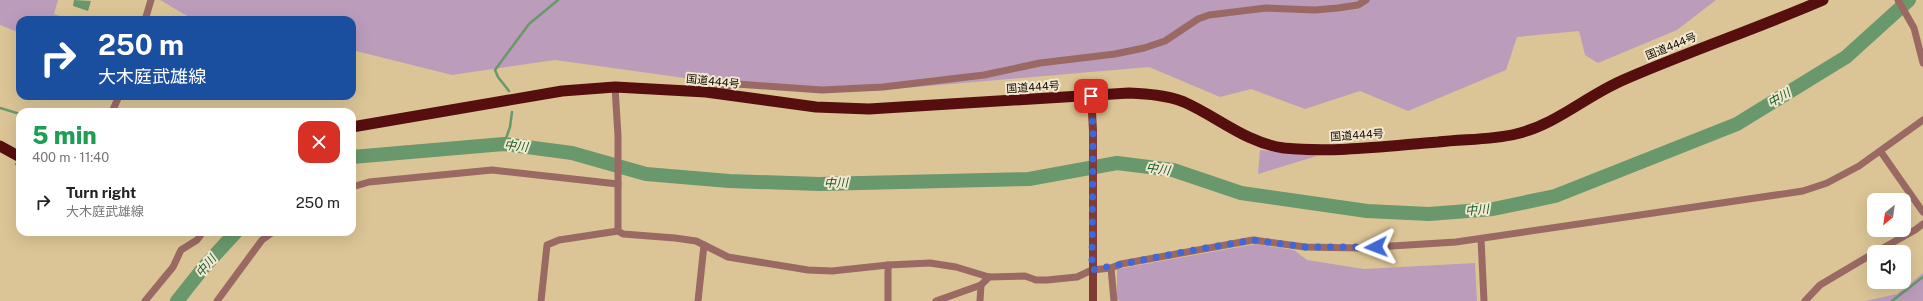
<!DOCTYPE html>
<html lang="en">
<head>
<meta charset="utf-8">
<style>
  body { margin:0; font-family:"Public Sans","Noto Sans JP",sans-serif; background:#f6f6f6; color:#222; height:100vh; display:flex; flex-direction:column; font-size:15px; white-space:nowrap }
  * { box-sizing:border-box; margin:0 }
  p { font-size:13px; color:#767676 }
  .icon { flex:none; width:22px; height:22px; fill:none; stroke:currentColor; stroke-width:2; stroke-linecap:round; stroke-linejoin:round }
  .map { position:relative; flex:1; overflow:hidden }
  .details { position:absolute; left:16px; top:108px; width:340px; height:128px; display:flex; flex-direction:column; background:#fff; border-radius:12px; box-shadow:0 4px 16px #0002 }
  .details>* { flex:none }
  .hud { position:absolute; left:16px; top:16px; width:340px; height:84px; border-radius:12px; box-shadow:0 4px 16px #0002; background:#1a4fa0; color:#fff; overflow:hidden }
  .needle { width:26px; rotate:209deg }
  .buttons { position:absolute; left:1867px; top:193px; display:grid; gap:8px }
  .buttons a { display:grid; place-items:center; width:44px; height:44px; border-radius:8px; background:#fff; box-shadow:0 4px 16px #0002; font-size:20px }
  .pin { position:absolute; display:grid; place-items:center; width:34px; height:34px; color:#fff; margin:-17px; border-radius:8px; box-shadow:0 2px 6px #0006 }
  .me { position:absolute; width:44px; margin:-22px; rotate:267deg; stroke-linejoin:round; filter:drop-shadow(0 0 3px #0008) }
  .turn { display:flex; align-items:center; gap:14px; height:84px; padding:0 16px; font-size:18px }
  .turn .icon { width:52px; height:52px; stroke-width:2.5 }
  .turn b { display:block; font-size:28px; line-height:34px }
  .round { display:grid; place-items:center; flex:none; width:42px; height:42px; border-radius:12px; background:#f6f6f6 }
  .summary { display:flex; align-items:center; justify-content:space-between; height:68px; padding:0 16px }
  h1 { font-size:24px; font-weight:800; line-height:30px; color:#1e9e55 }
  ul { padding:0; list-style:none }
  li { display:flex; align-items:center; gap:12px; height:52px; padding:0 16px }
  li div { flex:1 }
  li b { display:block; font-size:15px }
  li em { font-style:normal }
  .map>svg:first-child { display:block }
</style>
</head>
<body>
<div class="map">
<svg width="1923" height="301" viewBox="0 0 1923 301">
  <rect width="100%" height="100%" fill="#dbc596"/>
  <g fill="#bb9dbb">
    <path d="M 0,0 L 58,0 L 54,14 L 71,20 L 20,20 L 20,33 L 0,25 Z"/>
    <path d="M 160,0 L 1716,0 L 1677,30 L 1598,63 L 1585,55 L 1579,31 L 1517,37 L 1506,70 L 1408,111 L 1360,91 L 1305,109 L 1251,89 L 1220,97 L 1149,67 L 870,91 L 699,80 L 555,60 L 452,75 L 352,50 L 352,20 L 254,20 L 235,17 L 189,17 Z"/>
    <path d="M 1260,150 L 1317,156 L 1258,174 Z"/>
    <path d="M 1256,244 L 1294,250 L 1307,260 L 1364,269 L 1475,263 L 1477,301 L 1120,301 L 1117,299 L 1117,269 Z"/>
    <path d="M 1923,273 L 1923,301 L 1865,301 L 1897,294 Z"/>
  </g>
  <path fill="#69986d" d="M 74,0 L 91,1 L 88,11 L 73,6 Z"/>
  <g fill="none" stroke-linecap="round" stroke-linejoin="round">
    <g stroke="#69986d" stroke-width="2.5">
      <path d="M 509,91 L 498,77 L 495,70 L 529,24 L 558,0"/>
      <path d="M 0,108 L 20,114"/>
      <path d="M 504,144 L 510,127 L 512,112"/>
      <path d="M 16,164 L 20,165"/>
      <path d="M 1892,301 L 1923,277"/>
    </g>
    <g stroke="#69986d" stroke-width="14">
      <path d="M 352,157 L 504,144 L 572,153 L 646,174 L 729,181 L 819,184 L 1029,179 L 1117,163 L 1173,170 L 1241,193 L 1367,211 L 1429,214 L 1493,209 L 1555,196 L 1737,124 L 1846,57 L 1909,0"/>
      <path d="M 177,301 L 204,267 L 236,232"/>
    </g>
    <g stroke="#9a6964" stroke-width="7">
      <path d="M 1898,0 L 1914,28 L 1923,63"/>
      <path d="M 145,20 L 151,0"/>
      <path d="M 615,87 L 618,136 L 618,231"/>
      <path d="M 712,91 L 737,84 L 822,90 L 883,87 L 984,75 L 1040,63 L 1115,54 L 1144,48 L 1165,41 L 1198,19 L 1209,15 L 1266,8 L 1315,10 L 1338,8 L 1358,5 L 1366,0"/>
      <path d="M 112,112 L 119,96"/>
      <path d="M 1881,152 L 1923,212"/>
      <path d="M 352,187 L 369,182 L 492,170 L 618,184"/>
      <path d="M 1481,239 L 1484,301"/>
      <path d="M 1876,252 L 1915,230 L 1923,224"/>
      <path d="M 1111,268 L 1114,301"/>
      <path d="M 145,301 L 173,267 L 181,250 L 197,240 L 203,232"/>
      <path d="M 217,301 L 262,240 L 273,232"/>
      <path d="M 541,301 L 547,245 L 559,240 L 618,231 L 623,234 L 675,238 L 696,241 L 728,257 L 808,270 L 832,271 L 888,265 L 930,263 L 956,267 L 989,277 L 1025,276 L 1036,280 L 1047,280 L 1077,277 L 1092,270 L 1111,268 L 1121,264 L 1253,240 L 1305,247 L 1360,248 L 1456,242 L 1803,191 L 1827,183 L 1859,166 L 1923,120"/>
      <path d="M 698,301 L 704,245"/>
      <path d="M 888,301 L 888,265"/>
      <path d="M 936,301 L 981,285 L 989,277"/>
      <path d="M 980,301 L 981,285"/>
      <path d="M 1805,301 L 1820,285 L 1874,253"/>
    </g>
    <path stroke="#7f3a35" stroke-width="8" d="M 1091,96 L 1093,130 L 1093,301"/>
    <g stroke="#560e0e" stroke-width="11">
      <path d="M 352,127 L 562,91 L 615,87 L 706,92 L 816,107 L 869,109 L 1129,93 C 1148,94 1166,95 1184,102 C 1218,117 1246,143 1284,148 C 1335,153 1387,146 1438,142 C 1464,139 1491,140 1516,134 C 1555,125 1585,97 1621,81 C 1687,52 1756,29 1823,0"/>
      <path d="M 0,146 L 20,157"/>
    </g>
  </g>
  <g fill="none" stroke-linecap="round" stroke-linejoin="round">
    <path stroke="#3f67d8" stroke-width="7" stroke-dasharray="0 12.6" d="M 1091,96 L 1093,130 L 1092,270 L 1183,252 L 1253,240 L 1305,247 L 1376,247"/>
  </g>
  <g text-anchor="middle" stroke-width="4" stroke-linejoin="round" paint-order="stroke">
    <g font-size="11" fill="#130c00" stroke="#f2e7d0">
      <text transform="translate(1671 46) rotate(-22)" y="4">国道444号</text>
      <text transform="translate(713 81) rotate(6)" y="4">国道444号</text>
      <text transform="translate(1033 87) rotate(-4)" y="4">国道444号</text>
      <text transform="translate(1357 135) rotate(-4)" y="4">国道444号</text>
    </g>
    <g font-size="12" font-style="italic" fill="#185d24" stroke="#f2e7d0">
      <text transform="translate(1779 98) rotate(-31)" y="4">中川</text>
      <text transform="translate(516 146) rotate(6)" y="4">中川</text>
      <text transform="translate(1158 169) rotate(8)" y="4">中川</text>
      <text transform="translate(836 183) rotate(-1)" y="4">中川</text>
      <text transform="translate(1477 210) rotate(-5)" y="4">中川</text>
      <text transform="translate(206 266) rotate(-50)" y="4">中川</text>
    </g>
  </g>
</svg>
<div class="buttons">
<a><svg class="needle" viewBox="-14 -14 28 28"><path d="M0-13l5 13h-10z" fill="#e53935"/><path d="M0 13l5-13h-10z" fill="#767676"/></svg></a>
<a><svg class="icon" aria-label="sound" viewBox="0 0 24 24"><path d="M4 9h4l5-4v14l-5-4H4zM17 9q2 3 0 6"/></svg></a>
</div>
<div class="pin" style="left:1091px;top:96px;background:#d93025"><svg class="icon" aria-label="arrive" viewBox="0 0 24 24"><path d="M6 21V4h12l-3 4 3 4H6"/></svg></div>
<svg class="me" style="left:1376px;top:247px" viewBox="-20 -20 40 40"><path d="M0-17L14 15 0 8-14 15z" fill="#3f67d8" stroke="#fff" stroke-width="4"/></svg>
<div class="hud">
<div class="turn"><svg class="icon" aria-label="right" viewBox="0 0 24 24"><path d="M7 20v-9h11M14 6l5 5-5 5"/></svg><div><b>250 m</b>大木庭武雄線</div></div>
</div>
<section class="details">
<div class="summary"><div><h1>5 min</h1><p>400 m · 11:40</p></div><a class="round" style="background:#d93025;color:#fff"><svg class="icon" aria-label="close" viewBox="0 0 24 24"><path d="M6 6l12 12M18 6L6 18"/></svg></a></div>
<ul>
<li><svg class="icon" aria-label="right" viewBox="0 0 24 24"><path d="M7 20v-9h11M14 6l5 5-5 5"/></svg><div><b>Turn right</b><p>大木庭武雄線</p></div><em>250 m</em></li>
</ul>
</section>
</div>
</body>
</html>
